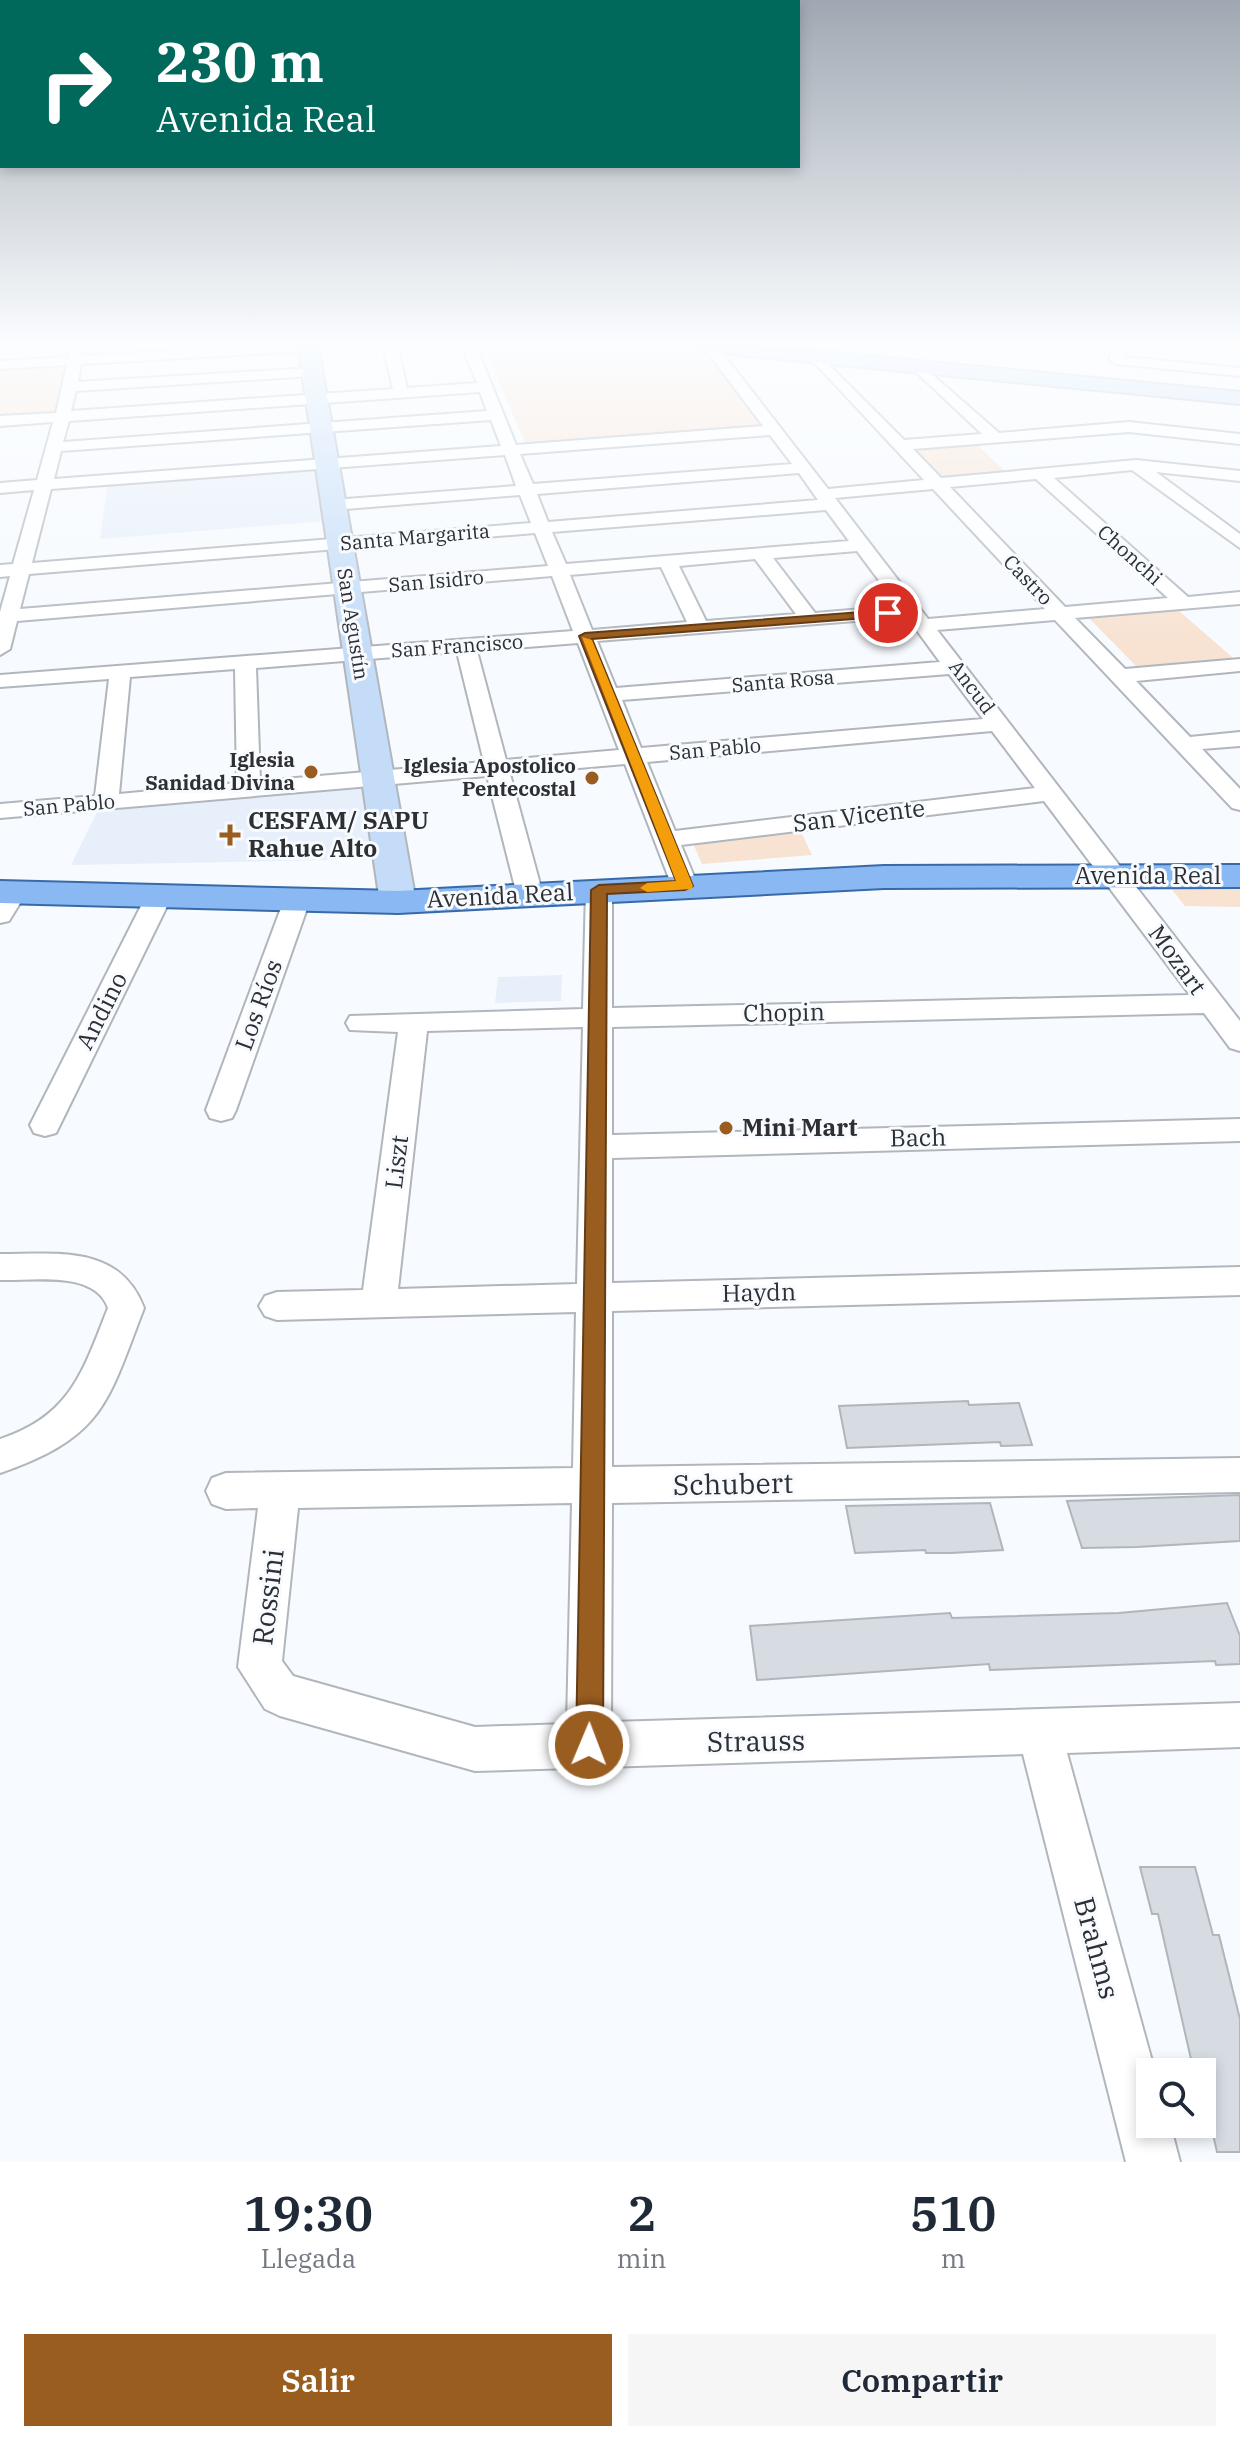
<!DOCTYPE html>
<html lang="es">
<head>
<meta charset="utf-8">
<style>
  body { margin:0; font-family:"IBM Plex Serif",serif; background:#f6f6f7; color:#1f2937; height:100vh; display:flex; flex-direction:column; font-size:30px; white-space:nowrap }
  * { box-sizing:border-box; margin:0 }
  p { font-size:26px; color:#747a83 }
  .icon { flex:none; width:44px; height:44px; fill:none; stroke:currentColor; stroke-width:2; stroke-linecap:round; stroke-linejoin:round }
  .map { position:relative; height:2162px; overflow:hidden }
  .panel { display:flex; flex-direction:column; background:#fff; flex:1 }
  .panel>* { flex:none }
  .banner { position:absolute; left:0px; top:0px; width:800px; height:168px; box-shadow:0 4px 12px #0003; background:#00695c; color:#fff; overflow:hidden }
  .fabs { position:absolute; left:1136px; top:2058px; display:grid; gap:16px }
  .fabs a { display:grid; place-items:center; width:80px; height:80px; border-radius:0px; background:#fff; box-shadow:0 4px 12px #0003; font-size:40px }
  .pin { position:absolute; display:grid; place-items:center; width:68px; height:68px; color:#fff; margin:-34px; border:4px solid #fff; border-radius:50%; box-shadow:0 2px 8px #0007 }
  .me { position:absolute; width:88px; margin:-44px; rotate:1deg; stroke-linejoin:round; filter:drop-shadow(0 0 6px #0008) }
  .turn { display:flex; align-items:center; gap:28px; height:168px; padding:0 24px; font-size:36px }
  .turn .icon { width:104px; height:104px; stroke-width:2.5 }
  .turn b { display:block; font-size:56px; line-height:68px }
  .eta { display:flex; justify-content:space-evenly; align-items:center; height:136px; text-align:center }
  .eta b { font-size:48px; font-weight:600; line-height:56px }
  .cta { display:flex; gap:16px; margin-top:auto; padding:16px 24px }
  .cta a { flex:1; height:92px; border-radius:0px; background:#995d20; color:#fff; font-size:32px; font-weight:600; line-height:92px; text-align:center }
  .cta a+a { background:#f6f6f7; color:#1f2937 }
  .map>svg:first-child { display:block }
</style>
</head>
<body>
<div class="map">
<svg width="1240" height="2162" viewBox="0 0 1240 2162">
  <rect width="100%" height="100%" fill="#f7fafe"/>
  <g fill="#e7effa">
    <path d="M 329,465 L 337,520 L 100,539 L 108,482 Z"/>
    <path d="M 367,787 L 380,859 L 71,865 L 98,810 Z"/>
    <path d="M 562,975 L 561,1001 L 495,1003 L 498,977 Z"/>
  </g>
  <g fill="#f8e2d1">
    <path d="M 484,346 L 706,346 L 769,427 L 526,445 Z"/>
    <path d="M 67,363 L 58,413 L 0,417 L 0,367 Z"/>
    <path d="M 974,442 L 1008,474 L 945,479 L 914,447 Z"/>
    <path d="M 1178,610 L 1233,658 L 1138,668 L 1088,617 Z"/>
    <path d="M 799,828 L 812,855 L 702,864 L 693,843 Z"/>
    <path d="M 1171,888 L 1240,889 L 1240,907 L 1185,906 Z"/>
  </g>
  <g fill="#d7dce3" stroke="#b0b6bc" stroke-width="2">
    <path d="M 968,1401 L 969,1405 L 1019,1403 L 1032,1445 L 1001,1446 L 1000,1442 L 847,1448 L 839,1406 Z"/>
    <path d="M 1240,1495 L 1240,1541 L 1137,1547 L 1082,1548 L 1067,1501 Z"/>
    <path d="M 990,1503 L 1003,1550 L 951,1553 L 926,1553 L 925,1550 L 855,1553 L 846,1506 Z"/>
    <path d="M 1227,1603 L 1240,1636 L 1240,1664 L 1216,1665 L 1215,1661 L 990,1670 L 989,1664 L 757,1680 L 750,1626 L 950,1613 L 952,1618 L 1119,1613 Z"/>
    <path d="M 1140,1867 L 1195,1867 L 1213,1935 L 1219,1935 L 1240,2019 L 1240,2152 L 1217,2152 L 1202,2087 L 1202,2072 L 1193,2068 L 1158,1914 L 1152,1914 Z"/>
  </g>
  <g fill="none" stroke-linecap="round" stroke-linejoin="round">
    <defs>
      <g id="street">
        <path d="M 70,346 L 84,346 L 82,356 L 256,346 L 315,347 L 308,351 L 81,364 L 78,382 L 312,368 L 319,372 L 312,376 L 76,391 L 71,411 L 393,389 L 383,346 L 397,346 L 407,388 L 477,383 L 462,346 L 476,346 L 516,445 L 763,426 L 703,346 L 717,346 L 828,489 L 924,480 L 812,360 L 812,354 L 817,353 L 904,440 L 982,434 L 914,370 L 912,367 L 919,363 L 999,433 L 1129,422 L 1240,434 L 1240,444 L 1129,432 L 913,449 L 941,478 L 1136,460 L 1240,471 L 1240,481 L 1156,472 L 1240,534 L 1240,548 L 1132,470 L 1054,478 L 1188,597 L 1240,592 L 1240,604 L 1075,618 L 1125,669 L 1240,659 L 1240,671 L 1136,681 L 1190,737 L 1240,732 L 1240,746 L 1202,749 L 1240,789 L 1240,810 L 1232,808 L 1055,620 L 937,630 L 1240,1021 L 1240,1051 L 1230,1048 L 1204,1013 L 612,1027 L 612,1135 L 1240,1119 L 1240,1141 L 612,1158 L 612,1283 L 1240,1267 L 1240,1295 L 612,1311 L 612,1467 L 1240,1458 L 1240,1492 L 612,1503 L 611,1722 L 1240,1703 L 1240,1747 L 1067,1753 L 1155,2072 L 1150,2072 L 1150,2124 L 1170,2124 L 1180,2162 L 1126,2162 L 1023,1754 L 475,1771 L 280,1716 L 265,1709 L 238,1667 L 258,1508 L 226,1509 L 212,1504 L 206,1491 L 212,1478 L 226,1473 L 573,1468 L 576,1312 L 277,1320 L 265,1316 L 259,1306 L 265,1296 L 277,1292 L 363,1290 L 398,1032 L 350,1030 L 346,1023 L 350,1016 L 583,1009 L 586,890 L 590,885 L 599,882 L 612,890 L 612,1008 L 1190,995 L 1044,801 L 681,845 L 698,886 L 685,894 L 672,886 L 625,764 L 510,774 L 543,895 L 530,903 L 517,895 L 487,776 L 0,818 L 0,804 L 95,796 L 109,679 L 0,687 L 0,675 L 573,631 L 552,576 L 17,621 L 10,649 L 0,655 L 0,612 L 10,576 L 0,577 L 0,565 L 13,564 L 34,490 L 0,493 L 0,483 L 37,480 L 53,422 L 0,426 L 0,416 L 56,413 L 67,365 L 0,369 L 0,361 L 68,357 ZM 480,392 L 487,411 L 63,442 L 69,421 ZM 491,420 L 501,446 L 54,479 L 61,451 ZM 770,435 L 792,464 L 533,484 L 520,454 ZM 505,455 L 516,486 L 333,500 L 324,505 L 333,510 L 520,495 L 531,523 L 32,563 L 51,489 ZM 799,473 L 818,500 L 548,522 L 537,494 ZM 1036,479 L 1168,598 L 1065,607 L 950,487 ZM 933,489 L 1045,609 L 928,619 L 835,498 ZM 826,510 L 849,541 L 566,564 L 552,532 ZM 535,533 L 548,566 L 20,609 L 29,574 ZM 857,551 L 898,606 L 815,613 L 773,558 ZM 755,559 L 796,614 L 706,621 L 679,566 ZM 661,567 L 687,622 L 592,630 L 570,575 ZM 907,617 L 940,662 L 616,688 L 597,641 ZM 578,643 L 619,750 L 506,760 L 477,651 ZM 457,652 L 484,762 L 260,781 L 256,668 ZM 235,669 L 237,783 L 119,794 L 130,677 ZM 949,674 L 983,719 L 641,748 L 622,700 ZM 992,731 L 1035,788 L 675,831 L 647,762 ZM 583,1027 L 577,1284 L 398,1289 L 427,1031 ZM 572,1503 L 567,1724 L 475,1727 L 293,1676 L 282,1661 L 298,1508 Z"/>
        <path d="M 983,346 L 997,346 L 989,352 Z"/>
        <path d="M 1114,346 L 1128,346 L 1124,357 L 1240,368 L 1240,376 L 1116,364 L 1109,360 Z"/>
        <path d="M 14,884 L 27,892 L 9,921 L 0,923 L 0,894 L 5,887 Z"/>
        <path d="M 159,888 L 172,896 L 60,1125 L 56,1133 L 45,1136 L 34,1133 L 30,1125 L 146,896 Z"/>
        <path d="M 297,892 L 310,900 L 236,1110 L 232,1118 L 221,1121 L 210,1118 L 206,1110 L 284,900 Z"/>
        <path d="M 0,1254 C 57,1254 120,1244 144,1308 C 107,1404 104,1437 0,1473 L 0,1439 C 71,1416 83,1371 108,1308 C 95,1270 32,1281 0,1280 Z"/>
      </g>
      <g id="secondary">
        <path d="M 298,346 L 318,346 L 416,902 L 411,910 L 398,913 L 385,910 L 380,902 Z"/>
        <path d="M 695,346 L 764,346 L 1240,392 L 1240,404 L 705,352 Z"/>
      </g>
      <path id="primary" d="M 1240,865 L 1240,887 L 884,888 L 398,913 L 0,903 L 0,881 L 398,891 L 884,866 Z"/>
    </defs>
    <use href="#street" stroke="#b1b6bd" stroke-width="4"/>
    <use href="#secondary" stroke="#b1b6bd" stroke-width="4"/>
    <use href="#primary" stroke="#376aa9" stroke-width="4"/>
    <use href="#street" fill="#fff" fill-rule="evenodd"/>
    <use href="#secondary" fill="#c4dcf8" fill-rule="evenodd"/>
    <use href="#primary" fill="#8ab8f2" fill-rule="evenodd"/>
  </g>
  <linearGradient id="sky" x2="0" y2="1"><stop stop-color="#9fa8b2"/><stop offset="0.53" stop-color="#fbfdff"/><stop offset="1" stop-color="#fbfdff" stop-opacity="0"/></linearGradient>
  <rect width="1240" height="649" fill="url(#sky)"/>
  <path fill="#995d20" stroke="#633c15" stroke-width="2" d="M 888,610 L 894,613 L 892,616 L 592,639 L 693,886 L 685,890 L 607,894 L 603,1745 L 599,1754 L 589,1758 L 580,1754 L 576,1745 L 591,890 L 599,885 L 676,881 L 579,636 L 585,633 Z"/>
  <path fill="#f59e0b" d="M 582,637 L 592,640 L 693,886 L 691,889 L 647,892 L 640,888 L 647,883 L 676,881 Z"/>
  <g fill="#995d20" stroke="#f7fafe" stroke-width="3">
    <circle cx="311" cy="772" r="8"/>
    <circle cx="592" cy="778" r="8"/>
    <path d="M226 823h8v8h8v8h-8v8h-8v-8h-8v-8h8z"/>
    <circle cx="726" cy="1128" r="8"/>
  </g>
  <g text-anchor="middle" stroke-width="6" stroke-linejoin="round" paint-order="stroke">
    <g font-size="20" fill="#2d2f32" stroke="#f7fafe">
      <text transform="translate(415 537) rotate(-5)" y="7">Santa Margarita</text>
      <text transform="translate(1130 555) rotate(42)" y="7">Chonchi</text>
      <text transform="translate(1028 580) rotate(46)" y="7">Castro</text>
      <text transform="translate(436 581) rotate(-5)" y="7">San Isidro</text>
      <text transform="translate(353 624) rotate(81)" y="7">San Agustín</text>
      <text transform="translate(457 646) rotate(-4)" y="7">San Francisco</text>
      <text transform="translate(783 681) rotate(-5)" y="7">Santa Rosa</text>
      <text transform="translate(972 687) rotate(53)" y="7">Ancud</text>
      <text transform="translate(715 749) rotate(-5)" y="7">San Pablo</text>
      <text transform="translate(69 805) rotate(-5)" y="7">San Pablo</text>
    </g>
    <g font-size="20" font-weight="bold" fill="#2d2f32" stroke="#f7fafe" text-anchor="end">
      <text x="295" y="767">Iglesia<tspan x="295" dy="23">Sanidad Divina</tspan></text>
      <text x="576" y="773">Iglesia Apostolico<tspan x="576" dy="23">Pentecostal</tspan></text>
    </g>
    <g font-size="24" fill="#2d2f32" stroke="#f7fafe">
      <text transform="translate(859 816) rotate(-7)" y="8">San Vicente</text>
      <text x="1148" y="884">Avenida Real</text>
      <text transform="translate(500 896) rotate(-3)" y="8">Avenida Real</text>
      <text transform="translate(1177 960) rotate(54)" y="8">Mozart</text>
      <text transform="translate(259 1005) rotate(-70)" y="8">Los Ríos</text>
      <text transform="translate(102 1011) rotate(-63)" y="8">Andino</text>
      <text transform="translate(784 1013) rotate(-1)" y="8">Chopin</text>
      <text transform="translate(918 1138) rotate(-1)" y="8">Bach</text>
      <text transform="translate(397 1162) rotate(-83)" y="8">Liszt</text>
      <text transform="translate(759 1293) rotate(-1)" y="8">Haydn</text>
    </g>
    <g font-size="24" font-weight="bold" fill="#2d2f32" stroke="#f7fafe" text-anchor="start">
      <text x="248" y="829">CESFAM/ SAPU<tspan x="248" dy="28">Rahue Alto</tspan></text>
      <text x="742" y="1136">Mini Mart</text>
    </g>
    <g font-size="28" fill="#2d2f32" stroke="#f7fafe">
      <text transform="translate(733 1484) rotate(-1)" y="10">Schubert</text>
      <text transform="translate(268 1597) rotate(-83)" y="10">Rossini</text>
      <text transform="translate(756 1741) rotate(-1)" y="10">Strauss</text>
      <text transform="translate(1097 1948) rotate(75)" y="10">Brahms</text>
    </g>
  </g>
</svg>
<div class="fabs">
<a><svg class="icon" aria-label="search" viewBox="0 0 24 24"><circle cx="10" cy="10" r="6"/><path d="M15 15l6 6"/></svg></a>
</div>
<div class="pin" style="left:888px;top:613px;background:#d93025"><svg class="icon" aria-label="arrive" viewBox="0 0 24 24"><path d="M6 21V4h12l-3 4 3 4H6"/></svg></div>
<svg class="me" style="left:589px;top:1745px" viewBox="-20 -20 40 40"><circle r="17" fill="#995d20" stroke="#fff" stroke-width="3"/><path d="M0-11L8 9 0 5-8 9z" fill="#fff"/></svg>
<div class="banner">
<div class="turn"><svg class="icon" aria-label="right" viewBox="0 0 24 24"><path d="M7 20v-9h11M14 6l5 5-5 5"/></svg><div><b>230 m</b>Avenida Real</div></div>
</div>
</div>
<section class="panel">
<div class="eta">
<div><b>19:30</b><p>Llegada</p></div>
<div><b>2</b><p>min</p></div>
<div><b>510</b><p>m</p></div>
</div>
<div class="cta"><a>Salir</a><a>Compartir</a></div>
</section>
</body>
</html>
